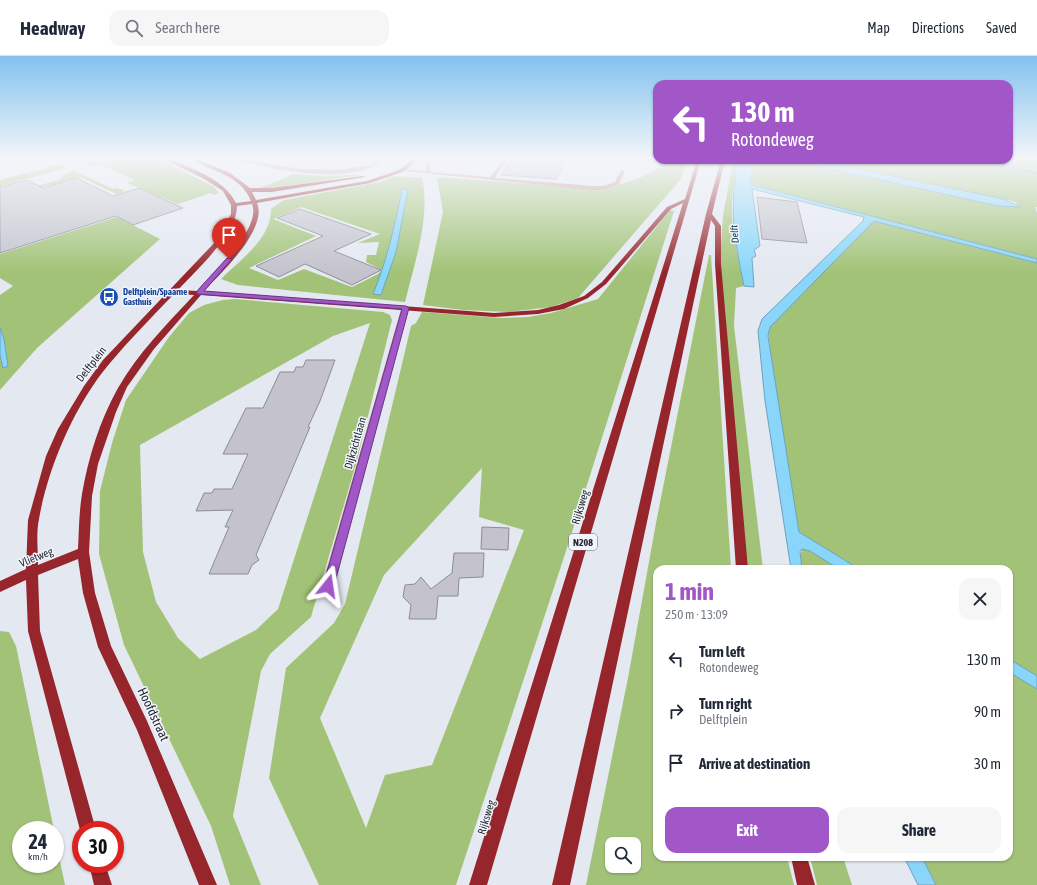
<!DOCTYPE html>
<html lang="en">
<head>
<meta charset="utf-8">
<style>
  body { margin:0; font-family:"Asap Condensed",sans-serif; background:#f6f6f7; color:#1f2937; height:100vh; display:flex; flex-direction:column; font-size:15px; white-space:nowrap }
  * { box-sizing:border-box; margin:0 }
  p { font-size:13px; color:#747a83 }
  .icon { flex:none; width:22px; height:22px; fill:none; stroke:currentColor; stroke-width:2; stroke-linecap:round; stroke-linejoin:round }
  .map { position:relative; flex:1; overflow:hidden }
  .sheet { position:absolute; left:653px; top:509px; width:360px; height:296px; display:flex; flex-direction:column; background:#fff; border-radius:12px; box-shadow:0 1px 3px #0004 }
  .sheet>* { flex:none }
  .guide { position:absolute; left:653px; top:24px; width:360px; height:84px; border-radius:12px; box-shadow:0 1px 3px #0004; background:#a257c9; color:#fff; overflow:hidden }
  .tools { position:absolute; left:605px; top:781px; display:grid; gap:8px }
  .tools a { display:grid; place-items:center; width:36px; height:36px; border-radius:8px; background:#fff; box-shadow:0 1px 3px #0004; font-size:20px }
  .speed { position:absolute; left:12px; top:765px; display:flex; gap:8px; font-size:20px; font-weight:700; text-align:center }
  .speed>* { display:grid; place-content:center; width:52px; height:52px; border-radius:50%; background:#fff; box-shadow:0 1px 3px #0004; line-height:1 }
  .speed small { font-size:10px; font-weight:400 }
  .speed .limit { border:6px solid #d22; background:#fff; color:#111 }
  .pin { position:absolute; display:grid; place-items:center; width:34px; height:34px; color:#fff; margin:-41px -17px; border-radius:50% 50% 50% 0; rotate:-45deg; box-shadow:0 0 4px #0007 }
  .pin .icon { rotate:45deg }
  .me { position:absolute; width:44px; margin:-22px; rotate:15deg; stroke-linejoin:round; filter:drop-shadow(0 0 3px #0008) }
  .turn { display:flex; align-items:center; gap:14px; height:84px; padding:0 12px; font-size:18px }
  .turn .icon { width:52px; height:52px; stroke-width:2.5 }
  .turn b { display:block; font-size:28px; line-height:34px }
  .round { display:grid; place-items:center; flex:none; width:42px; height:42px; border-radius:12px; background:#f6f6f7 }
  .summary { display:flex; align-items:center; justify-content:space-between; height:68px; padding:0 12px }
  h1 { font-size:24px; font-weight:700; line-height:30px; color:#a257c9 }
  .action { display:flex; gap:8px; margin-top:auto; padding:8px 12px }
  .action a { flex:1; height:46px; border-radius:12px; background:#a257c9; color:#fff; font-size:16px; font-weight:700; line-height:46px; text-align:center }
  .action a+a { background:#f6f6f7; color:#1f2937 }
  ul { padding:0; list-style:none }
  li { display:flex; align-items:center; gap:12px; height:52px; padding:0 12px }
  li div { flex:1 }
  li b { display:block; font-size:15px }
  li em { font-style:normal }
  header { display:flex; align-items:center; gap:24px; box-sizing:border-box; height:56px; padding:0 20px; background:#fff; border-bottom:1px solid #e0e1e3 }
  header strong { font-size:19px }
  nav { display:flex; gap:22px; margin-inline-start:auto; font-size:14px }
  .search { width:280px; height:36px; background:#f6f6f7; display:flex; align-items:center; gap:10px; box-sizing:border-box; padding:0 14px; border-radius:12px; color:#747a83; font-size:15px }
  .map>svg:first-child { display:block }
</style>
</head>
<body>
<header>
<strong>Headway</strong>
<div class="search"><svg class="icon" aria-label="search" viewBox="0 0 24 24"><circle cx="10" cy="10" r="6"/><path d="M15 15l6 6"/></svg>Search here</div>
<nav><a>Map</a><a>Directions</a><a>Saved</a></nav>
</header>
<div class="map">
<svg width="1037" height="829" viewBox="0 0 1037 829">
  <rect width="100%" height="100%" fill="#e4e8f1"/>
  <g fill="#a2c377" fill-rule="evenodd">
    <path d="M 78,101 L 154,101 L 213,130 L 219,137 L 214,139 L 211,137 L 178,148 L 127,127 L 135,124 L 99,108 L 92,110 L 77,104 L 75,102 Z"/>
    <path d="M 1009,101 L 1037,101 L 1037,151 L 1035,151 L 1037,157 L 1037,203 L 750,128 L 754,104 L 790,104 L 998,150 L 1020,151 L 1015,146 L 1004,143 L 815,104 L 1009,104 Z"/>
    <path d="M 669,104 L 689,104 L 680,124 L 578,242 L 551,251 L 508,256 L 463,254 L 423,249 L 443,156 L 437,121 L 585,132 C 617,131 644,125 669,104 Z"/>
    <path d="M 733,104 L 738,104 C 736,117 733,131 732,144 C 731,173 738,202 744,230 L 736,232 L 734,270 L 763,513 L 747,513 L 720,201 L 723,160 Z"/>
    <path d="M 57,108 L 67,112 L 0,130 L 0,124 L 50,111 L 49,110 Z"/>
    <path d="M 75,115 L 113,133 L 117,132 L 125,135 L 117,138 L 80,121 L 0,142 L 3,139 L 59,124 L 65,118 Z"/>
    <path d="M 292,118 L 322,120 L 361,119 L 272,132 L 259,132 L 278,125 Z"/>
    <path d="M 396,120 L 422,122 C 431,160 414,209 405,246 L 238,229 L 221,223 C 240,204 272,182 271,153 L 284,144 L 379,126 ZM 301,151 L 380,178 L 358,187 L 379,186 L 376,199 L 367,199 L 366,206 L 382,214 L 378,218 L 352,231 L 304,213 L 278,224 L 249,212 L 316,180 L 273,163 Z"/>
    <path d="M 670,154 L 674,155 L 566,495 L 456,829 L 319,829 L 269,722 L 286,612 L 334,567 L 345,548 L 411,270 L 416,267 L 422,256 L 502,262 L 528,261 L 551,257 L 598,243 ZM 482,412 L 479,461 L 524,474 L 432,709 L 385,719 L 366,772 L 320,662 L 384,519 Z"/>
    <path d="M 117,161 L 160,183 L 37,292 L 0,334 L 0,299 L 3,311 L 8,310 L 4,283 L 0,272 L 0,239 L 13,230 L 0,222 L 0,198 Z"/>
    <path d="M 874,165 L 1037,207 L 1037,620 L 1009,603 L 1009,513 L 859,513 L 799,476 L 778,354 L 768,275 L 773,266 Z"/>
    <path d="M 709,199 L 711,199 L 731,513 L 657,513 L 657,801 L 787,801 L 794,829 L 586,829 L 628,622 L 656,467 ZM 612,788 L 634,788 L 634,810 L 612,810 Z"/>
    <path d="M 235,243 L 383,256 L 390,259 L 392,264 L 356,408 L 311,561 L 270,598 L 261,615 L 233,760 L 261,829 L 230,829 L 211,770 L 124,589 L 99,498 L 100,435 L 112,387 L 126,344 L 169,281 L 189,257 L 204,249 L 223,244 ZM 370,267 L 278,553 L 256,574 L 200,603 L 178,582 L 156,546 L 143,496 L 140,389 L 333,280 Z"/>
    <path d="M 802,493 L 810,495 L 839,513 L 802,513 L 800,502 Z"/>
    <path d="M 0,575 L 9,576 L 16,590 L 54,774 L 21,774 L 21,808 L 55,808 L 55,781 L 65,829 L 0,829 Z"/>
    <path d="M 1009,616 L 1037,633 L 1037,829 L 936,829 L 922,801 L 1009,801 Z"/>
    <path d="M 810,801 L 843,801 L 852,829 L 817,829 Z"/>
  </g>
  <g fill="#89d6fa" stroke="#6ca2bc">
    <path d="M 738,104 L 754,104 L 750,128 L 756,130 L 1037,203 L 1037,207 L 874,165 L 770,271 L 768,280 L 799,476 L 859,513 L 839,513 L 810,495 L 802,493 L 800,495 L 802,513 L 791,513 L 765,345 L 758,275 L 762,263 L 863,165 L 864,161 L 752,133 L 760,190 L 754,194 L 756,200 L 752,202 L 754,231 L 744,230 C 734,182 729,153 738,104 Z"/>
    <path d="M 790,104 L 815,104 L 1004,143 L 1020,151 L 998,150 Z"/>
    <path d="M 402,133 L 408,134 L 396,196 L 381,239 L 373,238 C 387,204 395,169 402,133 Z"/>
    <path d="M 0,272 L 4,283 L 8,310 L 3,312 L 0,299 Z"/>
    <path d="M 1009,603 L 1037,620 L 1037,633 L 1009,616 Z"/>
    <path d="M 904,801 L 922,801 L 936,829 L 918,829 Z"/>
  </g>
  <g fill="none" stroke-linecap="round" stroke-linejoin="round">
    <path fill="#6ca2bc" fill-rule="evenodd" d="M 967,104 L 974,104 L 1037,116 L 1037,118 Z"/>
  </g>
  <g fill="#c4c3cd" stroke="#8c8c94">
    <path d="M 514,101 L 568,101 L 556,123 L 501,119 Z"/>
    <path d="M 77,122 L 113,140 L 139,132 L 183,152 L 133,169 L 116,160 L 0,197 L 0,131 L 27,124 L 43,132 Z"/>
    <path d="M 757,141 L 797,146 L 807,187 L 762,183 Z"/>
    <path d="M 300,153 L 371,178 L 334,195 L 381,214 L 352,229 L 305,208 L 279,221 L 256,210 L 323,180 L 277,162 Z"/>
    <path d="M 306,304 L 335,304 L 320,345 L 308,371 L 310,371 L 256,499 L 259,504 L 252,509 L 248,518 L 209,518 L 229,471 L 225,471 L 233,454 L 196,455 L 204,437 L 212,437 L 214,433 L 232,433 L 248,398 L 223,398 L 246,352 L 263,352 L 280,316 L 294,316 L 296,311 L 303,311 Z"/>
    <path d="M 482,471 L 509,472 L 508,494 L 481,493 Z"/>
    <path d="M 454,497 L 484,497 L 483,521 L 459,522 L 458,540 L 438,540 L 436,563 L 409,563 L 411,549 L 403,541 L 405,529 L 415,528 L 421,521 L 431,533 L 452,517 Z"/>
  </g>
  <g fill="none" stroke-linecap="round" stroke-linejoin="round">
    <g fill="#c38481" fill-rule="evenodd">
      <path d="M 223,101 L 232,101 L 299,113 L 339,114 L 370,109 L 382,101 L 387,101 C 358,129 289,116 253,108 C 243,106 231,105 223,101 Z"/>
      <path d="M 430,101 L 435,101 L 429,107 L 431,116 L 490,121 L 505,101 L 509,101 L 495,122 L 593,130 L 604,130 L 615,126 L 621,114 L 625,115 L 619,128 L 605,133 L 593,134 L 394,114 L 396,113 L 426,115 L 425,107 Z"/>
      <path d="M 402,250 L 409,252 L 334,530 L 332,534 L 328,535 L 324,534 L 322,530 Z"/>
    </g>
    <g fill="#96252c" fill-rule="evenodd">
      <path d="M 160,101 L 166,101 C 189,112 224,122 236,147 L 251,145 C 240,117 208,115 186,101 L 192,101 L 230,117 L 250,132 L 272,132 L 363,120 L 365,121 L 272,136 L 252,136 L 256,144 L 367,125 L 399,114 L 416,101 L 421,101 L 403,116 L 370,127 L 257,147 C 268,173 221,217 204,235 L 494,257 L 538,254 L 559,249 L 584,240 L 602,226 L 667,151 L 685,143 L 697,104 L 701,104 L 487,829 L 469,829 L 683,147 L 671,153 L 606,228 L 588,242 L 564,253 L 538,258 L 494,261 L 201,239 L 154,293 L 127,331 L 116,356 L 98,408 L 92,440 L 89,496 L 95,537 L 111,590 L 147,665 L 217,829 L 199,829 L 137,674 L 98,591 L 83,537 L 78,503 L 38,519 L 40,575 L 96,774 L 81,774 L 81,777 L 80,774 L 28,575 L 26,524 L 0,536 L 0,525 L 26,513 L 28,464 L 46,400 L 58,373 L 84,330 L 103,304 L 217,184 L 231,158 L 231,149 L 223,135 L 206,124 ZM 252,148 C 262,172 213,217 197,235 L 178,234 C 196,214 237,178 237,150 ZM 174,238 L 194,239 C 167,268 138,297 118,332 C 100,364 88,402 82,438 C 79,456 79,475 78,493 L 38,509 C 38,494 36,477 39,463 C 48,411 75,348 110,307 C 130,283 152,261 174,238 Z"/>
      <path d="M 721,104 L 725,104 L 712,158 L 721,170 L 721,208 L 748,513 L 736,513 L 715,208 L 715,170 L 711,164 L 570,829 L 552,829 L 706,158 Z"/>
      <path d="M 791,801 L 807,801 L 815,829 L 797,829 Z"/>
      <path d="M 89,808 L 105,808 L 112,829 L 94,829 Z"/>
    </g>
  </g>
  <linearGradient id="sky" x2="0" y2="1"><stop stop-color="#82c2ef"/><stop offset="0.47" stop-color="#f3f5f9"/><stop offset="1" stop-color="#f3f5f9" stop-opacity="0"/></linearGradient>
  <rect width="1037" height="217" fill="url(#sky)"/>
  <path fill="#a257c9" stroke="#693983" d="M 227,202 L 232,203 L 204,235 L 406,250 L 409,252 L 334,530 L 332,533 L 325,533 L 323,530 L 402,253 L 197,238 L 197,235 Z"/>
  <defs>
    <symbol id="bus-disc" viewBox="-11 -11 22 22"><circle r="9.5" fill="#1a4fb4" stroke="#f1f5fe"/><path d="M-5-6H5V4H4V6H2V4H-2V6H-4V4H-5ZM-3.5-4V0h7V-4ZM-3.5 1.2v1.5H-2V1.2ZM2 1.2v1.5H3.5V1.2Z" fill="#fff"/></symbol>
  </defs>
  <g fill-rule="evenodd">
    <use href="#bus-disc" x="98" y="230" width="22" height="22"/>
  </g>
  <g text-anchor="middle" stroke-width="3" stroke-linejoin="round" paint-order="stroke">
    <g font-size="9" font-weight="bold" fill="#164399" stroke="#f1f5fe" text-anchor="start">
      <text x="123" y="239">Delftplein/Spaarne<tspan x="123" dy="10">Gasthuis</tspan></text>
    </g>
    <g font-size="10" font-style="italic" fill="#083749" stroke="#f1f5fe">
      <text transform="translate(734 178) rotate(-94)" y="4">Delft</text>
    </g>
    <rect fill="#f1f5fe" stroke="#64666c" stroke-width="1" x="569" y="478" width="28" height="16" rx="3"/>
    <g font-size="10" font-weight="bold" fill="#28292d">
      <text x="583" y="490">N208</text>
    </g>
    <g font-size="11" fill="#28292d" stroke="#f1f5fe">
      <text transform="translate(91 308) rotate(-52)" y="4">Delftplein</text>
      <text transform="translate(355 387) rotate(-74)" y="4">Dijkzichtlaan</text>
      <text transform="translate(580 451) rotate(-73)" y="4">Rijksweg</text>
      <text transform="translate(36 501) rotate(-22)" y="4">Vlietweg</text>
      <text transform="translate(486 761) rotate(-73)" y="4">Rijksweg</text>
    </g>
    <g font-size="13" fill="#28292d" stroke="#f1f5fe">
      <text transform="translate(154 658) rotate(65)" y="5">Hoofdstraat</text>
    </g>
  </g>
</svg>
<div class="tools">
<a><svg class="icon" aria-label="search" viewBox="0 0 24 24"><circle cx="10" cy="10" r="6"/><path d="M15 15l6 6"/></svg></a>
</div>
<div class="speed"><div>24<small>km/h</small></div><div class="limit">30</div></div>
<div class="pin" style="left:229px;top:203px;background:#d93025"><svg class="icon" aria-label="arrive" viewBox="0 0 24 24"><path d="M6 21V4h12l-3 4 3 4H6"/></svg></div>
<svg class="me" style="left:328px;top:530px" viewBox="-20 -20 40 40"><path d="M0-17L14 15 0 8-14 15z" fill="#a257c9" stroke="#fff" stroke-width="4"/></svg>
<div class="guide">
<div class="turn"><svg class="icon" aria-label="left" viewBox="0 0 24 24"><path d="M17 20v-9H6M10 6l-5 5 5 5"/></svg><div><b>130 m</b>Rotondeweg</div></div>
</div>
<section class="sheet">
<div class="summary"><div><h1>1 min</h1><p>250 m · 13:09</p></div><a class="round"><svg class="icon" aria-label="close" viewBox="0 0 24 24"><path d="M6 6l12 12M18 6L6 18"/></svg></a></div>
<ul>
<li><svg class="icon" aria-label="left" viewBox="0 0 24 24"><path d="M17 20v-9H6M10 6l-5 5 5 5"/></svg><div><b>Turn left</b><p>Rotondeweg</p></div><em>130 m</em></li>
<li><svg class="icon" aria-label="right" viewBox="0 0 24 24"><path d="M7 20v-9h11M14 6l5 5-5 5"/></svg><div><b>Turn right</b><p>Delftplein</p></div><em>90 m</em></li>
<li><svg class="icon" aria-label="arrive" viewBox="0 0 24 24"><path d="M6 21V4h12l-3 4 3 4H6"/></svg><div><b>Arrive at destination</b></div><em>30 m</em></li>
</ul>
<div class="action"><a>Exit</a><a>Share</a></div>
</section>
</div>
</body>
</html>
